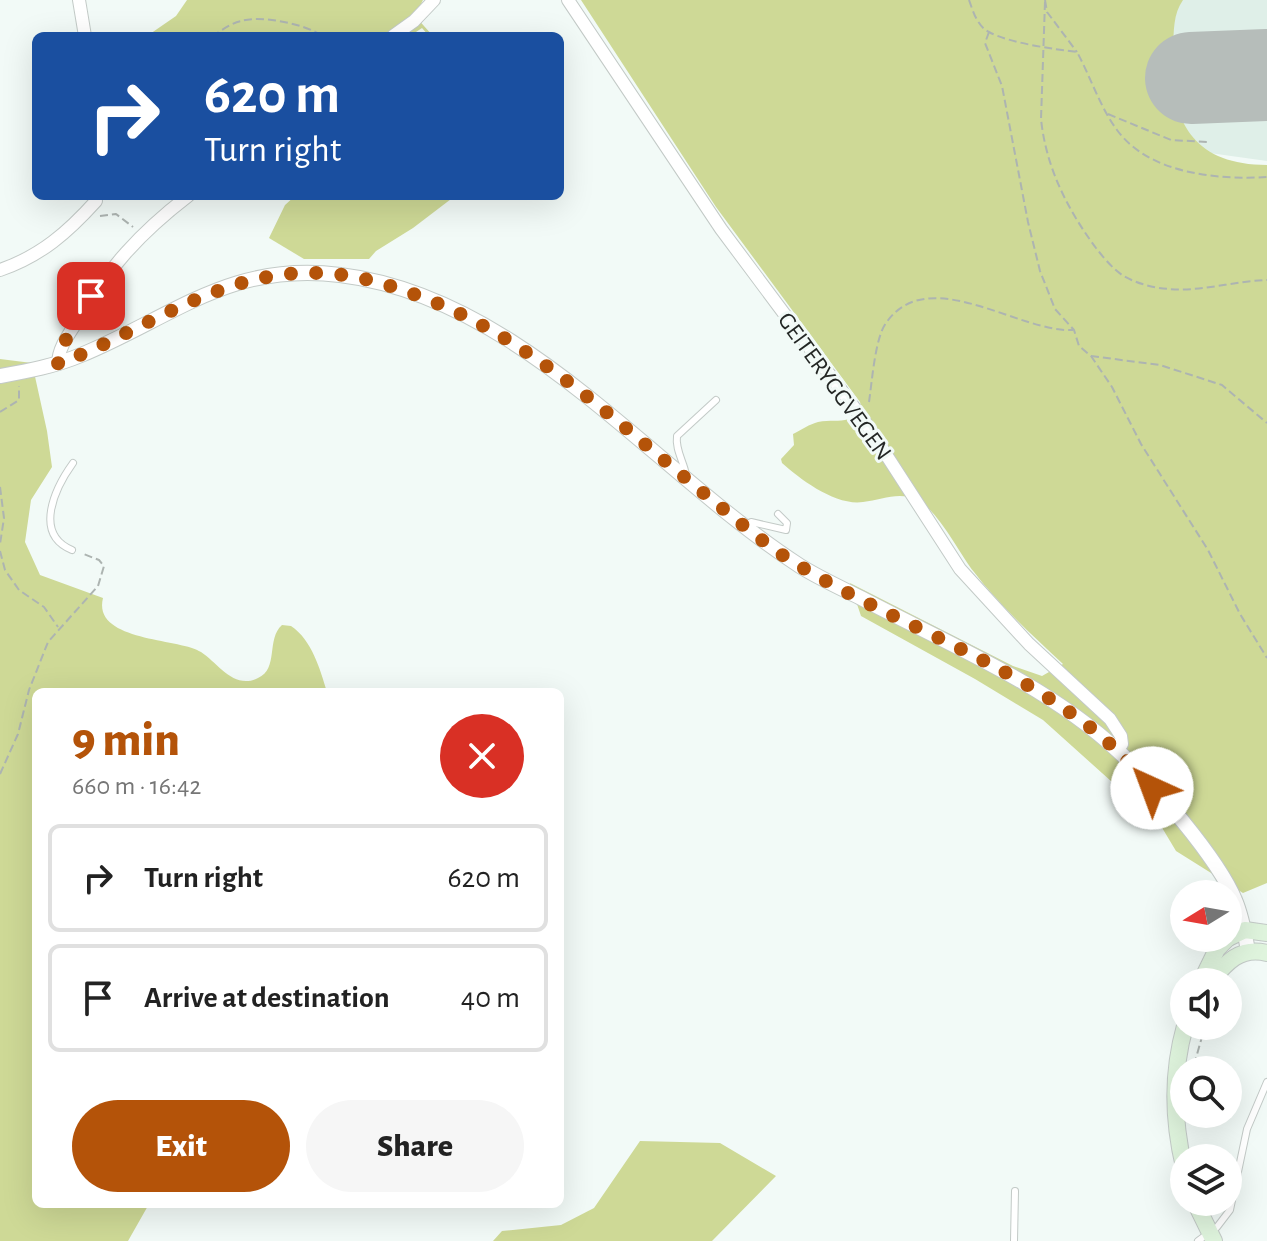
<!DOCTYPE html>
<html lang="en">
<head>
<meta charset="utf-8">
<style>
  body { margin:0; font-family:"Alegreya Sans",sans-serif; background:#f6f6f6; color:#222; height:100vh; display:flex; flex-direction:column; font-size:30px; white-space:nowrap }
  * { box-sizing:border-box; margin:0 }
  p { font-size:26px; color:#767676 }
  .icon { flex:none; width:44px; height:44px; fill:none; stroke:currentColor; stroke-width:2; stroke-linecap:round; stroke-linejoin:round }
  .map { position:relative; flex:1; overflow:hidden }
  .panel { position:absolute; left:32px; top:688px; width:532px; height:520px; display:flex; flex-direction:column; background:#fff; border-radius:12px; box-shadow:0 8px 32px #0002 }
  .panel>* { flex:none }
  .banner { position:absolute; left:32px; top:32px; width:532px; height:168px; border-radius:12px; box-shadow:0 8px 32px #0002; background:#1a4fa0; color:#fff; overflow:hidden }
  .needle { width:52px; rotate:259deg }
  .controls { position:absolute; left:1170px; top:880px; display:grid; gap:16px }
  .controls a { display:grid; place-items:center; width:72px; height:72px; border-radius:50%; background:#fff; box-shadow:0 8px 32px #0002; font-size:40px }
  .pin { position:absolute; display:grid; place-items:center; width:68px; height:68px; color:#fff; margin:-34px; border-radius:16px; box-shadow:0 4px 12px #0006 }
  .me { position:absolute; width:88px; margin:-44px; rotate:317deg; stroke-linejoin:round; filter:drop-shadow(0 0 6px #0008) }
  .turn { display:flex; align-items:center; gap:28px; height:168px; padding:0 40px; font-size:36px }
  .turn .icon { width:104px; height:104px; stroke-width:2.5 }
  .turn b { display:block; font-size:56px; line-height:68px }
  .round { display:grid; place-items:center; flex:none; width:84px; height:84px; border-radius:42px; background:#f6f6f6 }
  .summary { display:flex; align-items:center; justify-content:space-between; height:136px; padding:0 40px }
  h1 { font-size:48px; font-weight:800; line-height:60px; color:#b45309 }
  .primary-button { display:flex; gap:16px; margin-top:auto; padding:16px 40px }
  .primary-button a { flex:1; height:92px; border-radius:48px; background:#b45309; color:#fff; font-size:32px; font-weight:800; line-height:92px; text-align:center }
  .primary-button a+a { background:#f6f6f6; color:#222 }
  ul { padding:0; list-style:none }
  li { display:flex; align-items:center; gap:24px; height:108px; margin:0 16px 12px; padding:0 24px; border:4px solid #e0e0e0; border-radius:12px }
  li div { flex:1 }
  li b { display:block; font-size:30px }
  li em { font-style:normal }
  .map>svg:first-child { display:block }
</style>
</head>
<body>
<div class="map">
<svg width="1267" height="1241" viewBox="0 0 1267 1241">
  <rect width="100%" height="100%" fill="#f2faf7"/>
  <path fill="#dfefe8" d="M 1134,0 L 1267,0 L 1267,161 L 1188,150 Z"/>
  <g fill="#ced996">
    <path d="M 187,0 L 423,0 L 415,16 L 433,36 L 429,36 L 422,28 L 410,36 L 147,36 L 176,16 Z"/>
    <path d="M 581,0 L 1183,0 C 1173,14 1174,31 1173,48 C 1168,117 1190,165 1267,165 L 1267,883 L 1243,893 L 1176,851 L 1161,826 L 1043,720 L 975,679 L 861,616 L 850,583 L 1013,666 L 1042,676 L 1063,664 C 1032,635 1000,606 974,572 C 959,553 938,510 917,500 C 899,491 882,500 863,502 C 836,506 801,480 782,463 L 781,459 L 794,445 L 793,434 C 801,430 810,424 818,422 C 836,418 848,426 862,410 L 860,402 L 716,207 Z"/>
    <path d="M 295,196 L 455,196 L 413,228 L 376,251 L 369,259 L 304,259 L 269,238 L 285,205 Z"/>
    <path d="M 0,359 L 32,363 L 47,431 L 52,467 L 31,500 L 25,542 L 40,575 L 103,598 C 92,642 181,638 201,652 C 219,664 234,690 258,678 C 279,669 266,639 282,625 L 291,626 C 312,640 320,669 327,692 L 36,692 L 36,1204 L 149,1204 L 128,1241 L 0,1241 Z"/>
    <path d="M 640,1141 L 720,1143 L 776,1176 L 712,1241 L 493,1241 L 502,1231 L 561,1225 L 594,1208 Z"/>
  </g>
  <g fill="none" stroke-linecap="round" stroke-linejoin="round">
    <path stroke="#b6bdba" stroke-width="38" d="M 1265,76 C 1249,79 1244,97 1228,102 L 1212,98 L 1204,83 C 1208,53 1245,60 1267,59"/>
    <path stroke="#b6bdba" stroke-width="92" d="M 1191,78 L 1267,75"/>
    <defs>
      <g id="service">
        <path d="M 686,475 C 684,462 675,450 677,436 L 716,400"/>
        <path d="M 744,526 L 751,522 L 786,530 L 787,523 L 778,514"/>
        <path d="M 72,550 C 33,534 55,488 73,463"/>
        <path d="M 1014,1241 L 1015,1191"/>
        <path d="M 1198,1241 L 1217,1227 L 1230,1210 L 1247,1129 L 1267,1082"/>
      </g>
      <g id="minor">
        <path d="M 79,0 L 85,36"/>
        <path d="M 568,0 L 721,229 L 865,422 L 960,569 L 1029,644 L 1110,719 L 1121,736 L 1122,744 L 1118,750"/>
        <path d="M 393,36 L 414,21 L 434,0"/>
        <path d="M 0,270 C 41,256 68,232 96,201"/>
        <path d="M 58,364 C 58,348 69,334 78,320 C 108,268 140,233 188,196"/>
      </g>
      <path id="tertiary" d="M 0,376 C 28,371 55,366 81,355 C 173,317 231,261 340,275 C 522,297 653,471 800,566 C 819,578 841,588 861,598 C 946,643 1046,684 1117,750 C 1151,781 1218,858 1235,900 C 1242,916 1245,934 1248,951"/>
      <g id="secondary">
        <path d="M 1228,938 L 1245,930 L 1267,933"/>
        <path d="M 1201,982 L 1217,949 L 1228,938"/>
        <path d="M 1210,982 C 1226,963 1240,946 1267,953"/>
        <path d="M 1184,1167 C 1173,1121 1172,1072 1185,1026"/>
        <path d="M 1195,1202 L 1214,1241"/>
      </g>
    </defs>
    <use href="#service" stroke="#c3cac7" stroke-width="8"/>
    <use href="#minor" stroke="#c3cac7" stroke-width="14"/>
    <use href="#tertiary" stroke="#c3cac7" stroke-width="16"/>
    <use href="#secondary" stroke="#c3cac7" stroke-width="18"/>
    <g stroke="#adb4b1" stroke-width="2" stroke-dasharray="8 4" stroke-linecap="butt">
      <path d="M 969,0 C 973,11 977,26 989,32 C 1009,43 1053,49 1077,52 C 1091,78 1100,107 1117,130 C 1149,174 1218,180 1267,177"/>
      <path d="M 1045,0 L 1047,12 L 1077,52"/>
      <path d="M 1045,2 L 1041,119 C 1046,167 1067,209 1096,248 C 1103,257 1112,268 1122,275 C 1135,283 1153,288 1169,289 C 1200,292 1235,281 1267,280"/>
      <path d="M 989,32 L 985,43 L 1002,86 L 1028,222 L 1040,271 L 1055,309 L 1074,330 L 1079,346 L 1091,356 L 1112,387 L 1141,444 L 1208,550 L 1240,614 L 1267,658"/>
      <path d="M 212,36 C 221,31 231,23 241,21 C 261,15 306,24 322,36"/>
      <path d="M 1108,114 L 1171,140 L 1208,142"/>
      <path d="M 100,216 L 116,214 L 133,227"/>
      <path d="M 1091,356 L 1160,365 L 1222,385 L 1267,423"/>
      <path d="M 869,402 C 872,382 875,338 886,323 C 928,262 1019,333 1073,330"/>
      <path d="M 0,412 L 19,400 L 19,386"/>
      <path d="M 0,487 L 4,518 L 0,544"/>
      <path d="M 0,551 L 5,570 L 19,590 L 44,607 L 58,627"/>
      <path d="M 0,774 L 18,734 L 29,690 L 48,642 L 98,586 L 104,566 L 99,560 L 81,553"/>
      <path d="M 1194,1065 L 1205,1026"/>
    </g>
    <use href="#service" stroke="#fff" stroke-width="6"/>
    <use href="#minor" stroke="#fff" stroke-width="12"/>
    <use href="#tertiary" stroke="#fff" stroke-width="14"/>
    <use href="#secondary" stroke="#dff4dd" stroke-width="16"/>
  </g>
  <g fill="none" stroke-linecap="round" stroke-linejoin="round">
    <path stroke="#b45309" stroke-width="14" stroke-dasharray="0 25.2" d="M 91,296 L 60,350 L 58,364 C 145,331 221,269 320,273 C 354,274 387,284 419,296 C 534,339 622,428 716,503 C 744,526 772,550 803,568 C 894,622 998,658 1083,722 C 1109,741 1131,764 1152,788"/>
  </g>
  <g text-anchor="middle" stroke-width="6" stroke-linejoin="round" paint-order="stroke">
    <g font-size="24" fill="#242725" stroke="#f2faf7">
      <text transform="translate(835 386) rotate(54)" y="8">GEITERYGGVEGEN</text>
    </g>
  </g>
</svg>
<div class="controls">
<a><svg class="needle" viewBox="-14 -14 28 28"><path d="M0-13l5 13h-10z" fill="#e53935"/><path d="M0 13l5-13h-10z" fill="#767676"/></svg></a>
<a><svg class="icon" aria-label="sound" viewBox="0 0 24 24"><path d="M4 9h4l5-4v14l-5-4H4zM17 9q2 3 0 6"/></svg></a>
<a><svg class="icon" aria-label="search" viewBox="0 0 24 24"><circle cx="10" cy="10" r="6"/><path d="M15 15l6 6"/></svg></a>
<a><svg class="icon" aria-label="layers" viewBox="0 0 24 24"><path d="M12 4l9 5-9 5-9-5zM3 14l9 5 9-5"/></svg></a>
</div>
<div class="pin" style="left:91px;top:296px;background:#d93025"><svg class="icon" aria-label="arrive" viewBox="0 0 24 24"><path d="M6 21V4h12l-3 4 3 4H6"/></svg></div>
<svg class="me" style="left:1152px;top:788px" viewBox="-20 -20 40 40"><circle r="19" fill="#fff"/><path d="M0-13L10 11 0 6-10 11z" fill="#b45309"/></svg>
<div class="banner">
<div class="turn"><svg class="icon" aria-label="right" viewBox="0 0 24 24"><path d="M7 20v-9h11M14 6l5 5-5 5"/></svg><div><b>620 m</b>Turn right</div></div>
</div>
<section class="panel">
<div class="summary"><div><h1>9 min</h1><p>660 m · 16:42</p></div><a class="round" style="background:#d93025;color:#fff"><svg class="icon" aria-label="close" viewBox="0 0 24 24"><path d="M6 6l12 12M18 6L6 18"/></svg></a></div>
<ul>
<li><svg class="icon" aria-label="right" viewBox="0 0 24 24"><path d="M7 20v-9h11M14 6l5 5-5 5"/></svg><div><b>Turn right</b></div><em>620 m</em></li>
<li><svg class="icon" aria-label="arrive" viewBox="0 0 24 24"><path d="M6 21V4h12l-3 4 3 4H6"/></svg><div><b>Arrive at destination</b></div><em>40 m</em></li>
</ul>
<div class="primary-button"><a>Exit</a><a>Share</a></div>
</section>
</div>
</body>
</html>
